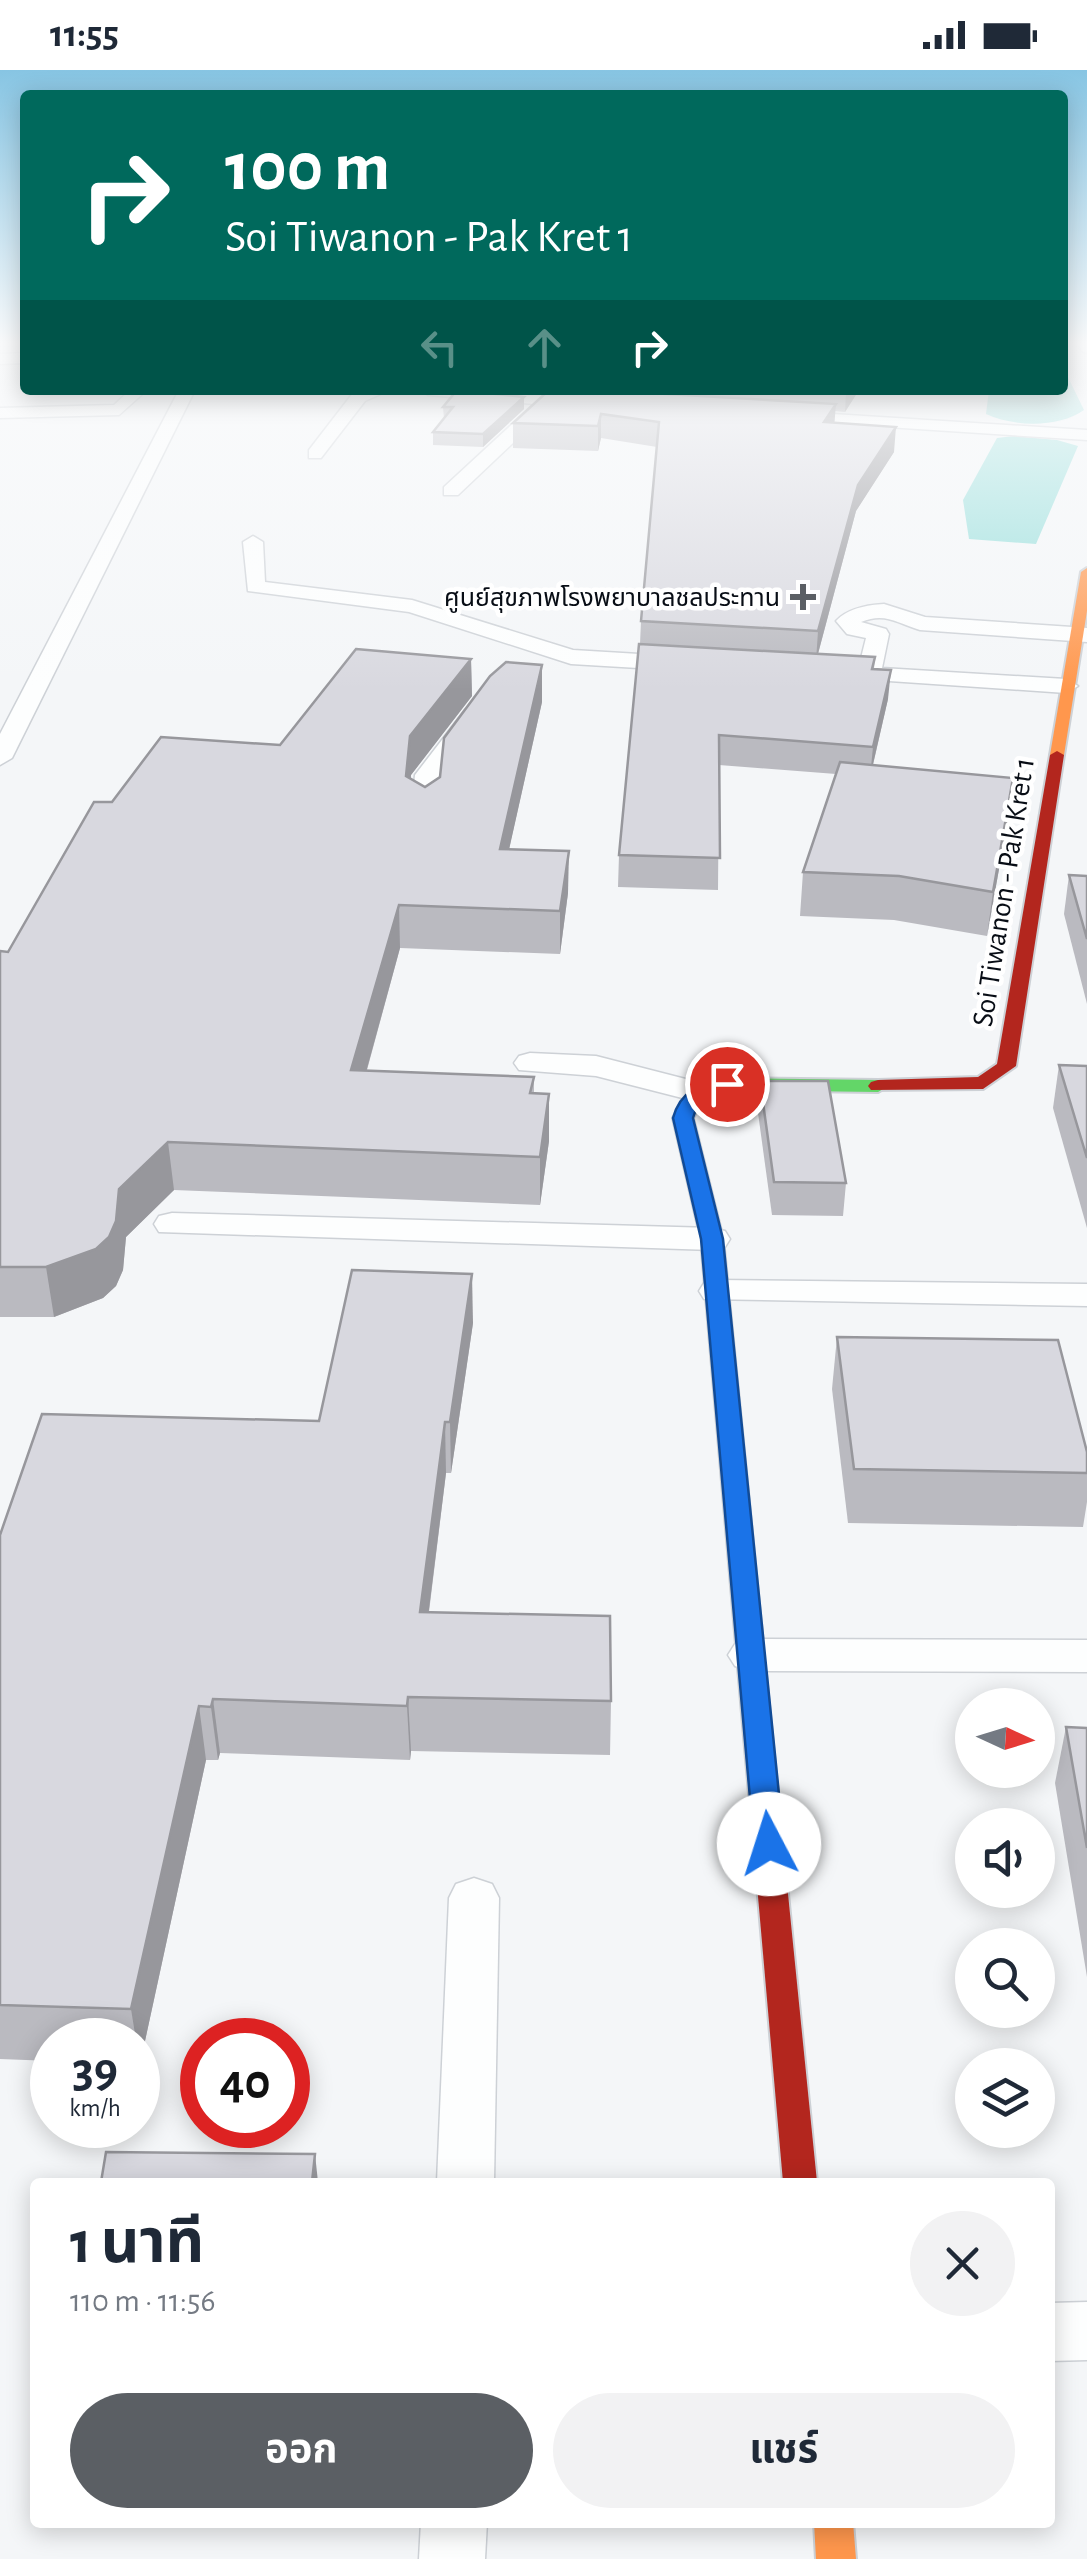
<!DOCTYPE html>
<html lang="th">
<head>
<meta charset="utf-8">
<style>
  body { margin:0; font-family:"Alegreya Sans","Noto Sans Thai",sans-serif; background:#f2f2f3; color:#1f2937; height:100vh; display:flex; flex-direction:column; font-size:38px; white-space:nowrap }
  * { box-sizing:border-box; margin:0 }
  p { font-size:32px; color:#747a83 }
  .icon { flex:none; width:55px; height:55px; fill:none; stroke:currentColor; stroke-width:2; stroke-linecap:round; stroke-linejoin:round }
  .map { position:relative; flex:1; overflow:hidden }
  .panel { position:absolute; left:30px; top:2108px; width:1025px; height:350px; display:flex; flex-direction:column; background:#fff; border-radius:10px; box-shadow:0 5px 25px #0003 }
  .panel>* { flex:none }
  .guide { position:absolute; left:20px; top:20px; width:1048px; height:305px; border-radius:10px; box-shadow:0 5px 25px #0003; background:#00695c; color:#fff; overflow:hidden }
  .needle { width:65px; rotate:94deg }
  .controls { position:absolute; left:955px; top:1618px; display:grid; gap:20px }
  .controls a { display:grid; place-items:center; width:100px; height:100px; border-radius:50%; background:#fff; box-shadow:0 5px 25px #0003; font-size:50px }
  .speed { position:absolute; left:30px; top:1948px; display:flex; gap:20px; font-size:50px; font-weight:700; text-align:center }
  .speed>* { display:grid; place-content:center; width:130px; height:130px; border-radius:50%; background:#fff; box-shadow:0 5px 25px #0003; line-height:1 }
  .speed small { font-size:25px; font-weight:400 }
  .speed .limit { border:15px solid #d22; background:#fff; color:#111 }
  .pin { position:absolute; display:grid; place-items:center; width:85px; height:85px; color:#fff; margin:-42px; border:5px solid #fff; border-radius:50%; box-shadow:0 2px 10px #0007 }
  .me { position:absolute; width:110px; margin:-55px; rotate:355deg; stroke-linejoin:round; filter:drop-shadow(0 0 8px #0008) }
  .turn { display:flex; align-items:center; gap:35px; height:210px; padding:0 40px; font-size:45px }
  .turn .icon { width:130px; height:130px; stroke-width:2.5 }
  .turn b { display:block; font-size:70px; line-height:85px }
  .lanes { display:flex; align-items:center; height:95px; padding:0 40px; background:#0003; justify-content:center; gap:50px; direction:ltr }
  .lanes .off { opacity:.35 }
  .round { display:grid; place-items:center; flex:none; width:105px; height:105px; border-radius:52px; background:#f2f2f3 }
  .head { display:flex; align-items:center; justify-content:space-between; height:170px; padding:0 40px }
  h1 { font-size:60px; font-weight:700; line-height:75px }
  .primary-button { display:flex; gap:20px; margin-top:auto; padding:20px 40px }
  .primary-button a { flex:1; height:115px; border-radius:60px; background:#5b5f64; color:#fff; font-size:40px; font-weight:700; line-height:115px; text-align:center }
  .primary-button a+a { background:#f2f2f3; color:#1f2937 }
  .status { display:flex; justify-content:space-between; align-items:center; height:70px; padding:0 50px; background:#fff; direction:ltr }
  .status svg { height:28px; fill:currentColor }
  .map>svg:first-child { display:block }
</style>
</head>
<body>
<div class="status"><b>11:55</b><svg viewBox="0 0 49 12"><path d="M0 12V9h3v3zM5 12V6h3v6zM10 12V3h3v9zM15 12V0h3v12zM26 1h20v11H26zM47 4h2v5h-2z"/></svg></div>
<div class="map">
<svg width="1087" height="2489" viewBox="0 0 1087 2489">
  <rect width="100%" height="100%" fill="#f4f6f8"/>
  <g fill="#96dedb">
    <path d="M 1063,297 L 1084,340 C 1059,358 1014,357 986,344 L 989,320 L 1062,320 Z"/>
    <path d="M 1014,366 L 1057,370 L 1078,376 L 1036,474 L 969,469 L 963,430 L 997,368 Z"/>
  </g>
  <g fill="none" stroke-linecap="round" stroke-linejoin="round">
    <defs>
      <g id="lane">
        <path d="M 1076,271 L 1087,271 L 1087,283 L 1082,281 Z"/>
        <path d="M 25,283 L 25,293 L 0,294 L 0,284 Z"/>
        <path d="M 130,320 L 147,320 L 119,345 L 0,348 L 0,338 L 114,335 Z"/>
        <path d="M 179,320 L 195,320 L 12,688 L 0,695 L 0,664 Z"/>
        <path d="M 365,320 L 390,320 L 365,331 L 321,388 L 309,388 L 309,380 L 353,323 Z"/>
        <path d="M 420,320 C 454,320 571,318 593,334 L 585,339 L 552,336 L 458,425 L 444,425 L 444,417 L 534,334 L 428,325 Z"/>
        <path d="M 785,341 L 1087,360 L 1087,370 L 779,350 L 777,346 Z"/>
        <path d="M 253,466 L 263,472 L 265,512 L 412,530 L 573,580 L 689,587 L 700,594 L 689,601 L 571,594 L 409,542 L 248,521 L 243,472 Z"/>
        <path d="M 884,534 L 925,547 L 1087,558 L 1087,572 L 920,560 C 897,553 885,542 861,552 L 886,559 L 889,564 L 882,598 L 1066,609 L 1078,616 L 1066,623 L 830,607 L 827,602 L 830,597 L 859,596 L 866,568 L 847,564 L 836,551 C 848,538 867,535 884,534 Z"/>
        <path d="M 473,638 L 485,645 L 441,705 L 437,746 L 433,752 L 415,752 L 411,746 L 415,705 L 465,640 Z"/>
        <path d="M 530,983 L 596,986 L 709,1015 L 714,1022 L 709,1029 L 698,1032 L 596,1006 L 519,1000 L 514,993 L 519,986 Z"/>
        <path d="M 172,1143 L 712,1158 L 725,1161 L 730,1169 L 725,1177 L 712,1180 L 159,1162 L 154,1154 L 159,1146 Z"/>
        <path d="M 717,1210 L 1087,1214 L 1087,1236 L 704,1229 L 699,1221 L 704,1213 Z"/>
        <path d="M 751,1569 L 1087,1570 L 1087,1602 L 751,1601 L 735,1596 L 728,1585 L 735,1574 Z"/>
        <path d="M 474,1808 L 492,1814 L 499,1828 L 494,2112 L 437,2112 L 449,1828 L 456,1814 Z"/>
        <path d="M 1087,2232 L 1087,2290 L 1050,2291 L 1050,2233 Z"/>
        <path d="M 421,2452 L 487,2452 L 485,2489 L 419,2489 Z"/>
      </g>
      <path id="fast" d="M 727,1008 L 878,1010 L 888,1016 L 878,1022 L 730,1020 L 701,1033 L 693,1048 L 723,1169 L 771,1655 L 767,1662 L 757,1665 L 747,1662 L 743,1655 L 701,1169 L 673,1048 L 686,1025 Z"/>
      <g id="slow">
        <path d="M 1087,498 L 1087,541 L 1064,685 L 1057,689 L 1050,685 L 1081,502 Z"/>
        <path d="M 814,2452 L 853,2452 L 856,2489 L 816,2489 Z"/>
      </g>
      <g id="jam">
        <path d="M 1057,681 L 1064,685 L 1016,996 L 983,1019 L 871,1020 L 868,1016 L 871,1012 L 878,1010 L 978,1007 L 997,994 L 1050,685 Z"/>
        <path d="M 757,1645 L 767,1648 L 771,1655 L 817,2112 L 783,2112 L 743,1655 L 747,1648 Z"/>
      </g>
    </defs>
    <use href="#lane" stroke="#cdd1d6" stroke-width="3"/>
    <use href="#fast" stroke="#cdd1d6" stroke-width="4"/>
    <use href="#slow" stroke="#cdd1d6" stroke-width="4"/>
    <use href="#jam" stroke="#cdd1d6" stroke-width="4"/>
    <use href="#lane" fill="#fdfefe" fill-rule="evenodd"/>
    <use href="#fast" fill="#63d668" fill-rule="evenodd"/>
    <use href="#slow" fill="#ff974d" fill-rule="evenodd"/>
    <use href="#jam" fill="#b3261e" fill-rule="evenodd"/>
  </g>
  <g fill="#babac0">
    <path d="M 509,320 L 546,320 L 542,323 Z"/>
    <path d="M 549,320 L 859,320 L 845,342 L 835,341 L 834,352 L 894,382 L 856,441 L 818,584 L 875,587 L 874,599 L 888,629 L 873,695 L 1013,708 L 1008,749 L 987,866 L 894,850 L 800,846 L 803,802 L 836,704 L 719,695 L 718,820 L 618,817 L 619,785 L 640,574 L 641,551 L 657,377 L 601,368 L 598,381 L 513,378 L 513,353 Z"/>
    <path d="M 443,337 L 524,339 L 483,377 L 433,375 L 433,362 L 444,349 Z"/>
    <path d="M 471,589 L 472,626 L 411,705 L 411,709 L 425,717 L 440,707 L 542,595 L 542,632 L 509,779 L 568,823 L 560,884 L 400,878 L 367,1000 L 534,1007 L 534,1023 L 549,1071 L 540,1135 L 174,1120 L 126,1167 L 123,1200 L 116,1216 L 103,1228 L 54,1247 L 0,1247 L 0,881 L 8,882 L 112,732 L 280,675 Z"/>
    <path d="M 1069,805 L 1087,806 L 1087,934 L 1064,844 Z"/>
    <path d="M 1059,995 L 1087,996 L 1087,1158 L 1053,1038 Z"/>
    <path d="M 760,1011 L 846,1113 L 843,1146 L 772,1145 L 758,1043 Z"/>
    <path d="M 473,1253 L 451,1403 L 446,1403 L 429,1542 L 611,1631 L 610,1685 L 411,1681 L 410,1690 L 220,1683 L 218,1690 L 206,1690 L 140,1994 L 138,1994 L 138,1970 L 52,1970 L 52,1991 L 0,1989 L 0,1465 L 319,1351 Z"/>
    <path d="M 837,1267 L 1087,1382 L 1087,1432 L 1083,1457 L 848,1453 L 832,1319 Z"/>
    <path d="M 1066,1657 L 1087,1658 L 1087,1907 L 1055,1713 Z"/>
  </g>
  <g fill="#97979c">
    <path d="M 847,320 L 859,320 L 845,342 L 846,322 Z"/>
    <path d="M 524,327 L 524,339 L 483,377 L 483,364 Z"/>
    <path d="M 836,334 L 834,358 L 824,352 Z"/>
    <path d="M 601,344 L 601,368 L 598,381 L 598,356 Z"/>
    <path d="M 896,357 L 894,382 L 856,441 L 816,591 L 818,561 L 858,415 Z"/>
    <path d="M 471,589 L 472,626 L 411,705 L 407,746 L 406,706 L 410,666 Z"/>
    <path d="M 542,595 L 542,632 L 500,820 L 500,779 Z"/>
    <path d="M 891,600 L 888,629 L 870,707 L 873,677 Z"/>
    <path d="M 1013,708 L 1008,749 L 987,866 L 993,822 Z"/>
    <path d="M 569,781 L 568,823 L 560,884 L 560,841 Z"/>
    <path d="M 399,835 L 400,878 L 354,1046 L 351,1000 Z"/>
    <path d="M 549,1024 L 549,1071 L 540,1135 L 540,1087 Z"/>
    <path d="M 168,1072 L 174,1120 L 126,1167 L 123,1200 L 116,1216 L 103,1228 L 54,1247 L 46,1197 L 119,1119 Z"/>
    <path d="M 472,1204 L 473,1253 L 451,1403 L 450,1352 Z"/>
    <path d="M 445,1352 L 446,1403 L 422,1595 L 420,1542 Z"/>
    <path d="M 408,1627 L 411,1681 L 410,1690 L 407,1636 Z"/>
    <path d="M 213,1629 L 220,1683 L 218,1690 L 211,1637 Z"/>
    <path d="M 199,1636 L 206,1690 L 140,1994 L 138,1970 L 136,1970 L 131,1939 Z"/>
    <path d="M 315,2084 L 318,2112 L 312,2112 Z"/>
  </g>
  <g fill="#d8d8df" stroke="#97979c" stroke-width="2.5">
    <path d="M 457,320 L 458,320 L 524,327 L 483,364 L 433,362 L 453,337 L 443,337 Z"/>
    <path d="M 549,320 L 599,320 L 836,334 L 824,352 L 896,357 L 858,415 L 818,561 L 641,551 L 659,352 L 601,344 L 598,356 L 513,353 Z"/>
    <path d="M 813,320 L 847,320 L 846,322 Z"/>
    <path d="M 639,574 L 875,587 L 872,599 L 891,600 L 873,677 L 719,665 L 720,788 L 619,785 Z"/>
    <path d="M 356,579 L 471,589 L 410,666 L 406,706 L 425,717 L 440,707 L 444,668 L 490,606 L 506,592 L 542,595 L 500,779 L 569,781 L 560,841 L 399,835 L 351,1000 L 534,1007 L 530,1023 L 549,1024 L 540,1087 L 168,1072 L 119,1119 L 116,1151 L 109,1167 L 96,1179 L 46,1197 L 0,1197 L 0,881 L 8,882 L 94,732 L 112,732 L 161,667 L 280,675 Z"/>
    <path d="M 840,692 L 1013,708 L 993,822 L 899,806 L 803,802 Z"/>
    <path d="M 1069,805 L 1087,806 L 1087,869 Z"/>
    <path d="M 1059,995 L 1087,996 L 1087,1088 Z"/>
    <path d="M 760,1011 L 828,1011 L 846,1113 L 774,1112 Z"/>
    <path d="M 352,1200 L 472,1204 L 450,1352 L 445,1352 L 420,1542 L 610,1546 L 611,1631 L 408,1627 L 407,1636 L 213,1629 L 211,1637 L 199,1636 L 131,1939 L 0,1935 L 0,1465 L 42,1344 L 319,1351 Z"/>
    <path d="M 837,1267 L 1058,1270 L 1087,1382 L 1087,1403 L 854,1399 Z"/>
    <path d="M 1066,1657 L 1087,1658 L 1087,1778 Z"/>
    <path d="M 106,2082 L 315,2084 L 312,2112 L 101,2112 Z"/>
  </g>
  <linearGradient id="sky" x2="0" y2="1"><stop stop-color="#87c5e3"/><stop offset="0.44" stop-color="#fafbfc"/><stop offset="1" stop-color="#fafbfc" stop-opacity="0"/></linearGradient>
  <rect width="1087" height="620" fill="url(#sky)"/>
  <path fill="#1a73e8" stroke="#114b97" stroke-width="2.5" d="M 727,1008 L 737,1014 C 719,1028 700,1022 693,1048 L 723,1169 L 784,1774 L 780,1782 L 769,1785 L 758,1782 L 754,1774 L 701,1169 L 673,1048 C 681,1019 700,1015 727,1008 Z"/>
  <path fill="#5b5f64" stroke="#fff" stroke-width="4" d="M798 512h10v10h10v10h-10v10h-10v-10h-10v-10h10z"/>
  <g text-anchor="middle" stroke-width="9" stroke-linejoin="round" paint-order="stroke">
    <g font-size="25" fill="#080d15" stroke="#fff" text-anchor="end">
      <text x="780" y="536">ศูนย์สุขภาพโรงพยาบาลชลประทาน</text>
    </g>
    <g font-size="30" fill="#080d15" stroke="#fff">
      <text transform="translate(1003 822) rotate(-81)" y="10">Soi Tiwanon - Pak Kret 1</text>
    </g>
  </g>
</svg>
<div class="controls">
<a><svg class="needle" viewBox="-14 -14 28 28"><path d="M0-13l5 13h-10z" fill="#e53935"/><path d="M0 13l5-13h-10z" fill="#747a83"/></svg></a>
<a><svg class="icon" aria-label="sound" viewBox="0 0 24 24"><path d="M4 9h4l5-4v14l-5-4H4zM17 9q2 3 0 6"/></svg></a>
<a><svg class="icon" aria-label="search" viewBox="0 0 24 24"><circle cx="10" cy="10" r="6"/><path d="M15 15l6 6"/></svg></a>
<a><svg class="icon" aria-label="layers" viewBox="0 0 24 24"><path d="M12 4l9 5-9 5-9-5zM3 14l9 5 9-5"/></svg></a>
</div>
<div class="speed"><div>39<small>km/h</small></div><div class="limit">40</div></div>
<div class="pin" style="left:727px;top:1014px;background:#d93025"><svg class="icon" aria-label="arrive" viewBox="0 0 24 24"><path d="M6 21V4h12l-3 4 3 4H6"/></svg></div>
<svg class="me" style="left:769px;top:1774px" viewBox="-20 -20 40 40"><circle r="19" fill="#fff"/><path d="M0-13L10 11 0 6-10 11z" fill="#1a73e8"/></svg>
<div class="guide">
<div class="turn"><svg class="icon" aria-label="right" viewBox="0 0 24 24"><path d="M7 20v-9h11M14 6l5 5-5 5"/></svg><div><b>100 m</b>Soi Tiwanon - Pak Kret 1</div></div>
<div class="lanes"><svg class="icon off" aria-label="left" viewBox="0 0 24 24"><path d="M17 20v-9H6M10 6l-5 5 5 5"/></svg><svg class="icon off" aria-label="ahead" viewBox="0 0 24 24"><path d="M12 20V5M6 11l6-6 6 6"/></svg><svg class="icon" aria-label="right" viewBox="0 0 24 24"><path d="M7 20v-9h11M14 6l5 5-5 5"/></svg></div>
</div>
<section class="panel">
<div class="head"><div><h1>1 นาที</h1><p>110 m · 11:56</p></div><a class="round"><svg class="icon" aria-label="close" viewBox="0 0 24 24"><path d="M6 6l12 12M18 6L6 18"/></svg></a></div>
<div class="primary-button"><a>ออก</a><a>แชร์</a></div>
</section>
</div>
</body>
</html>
